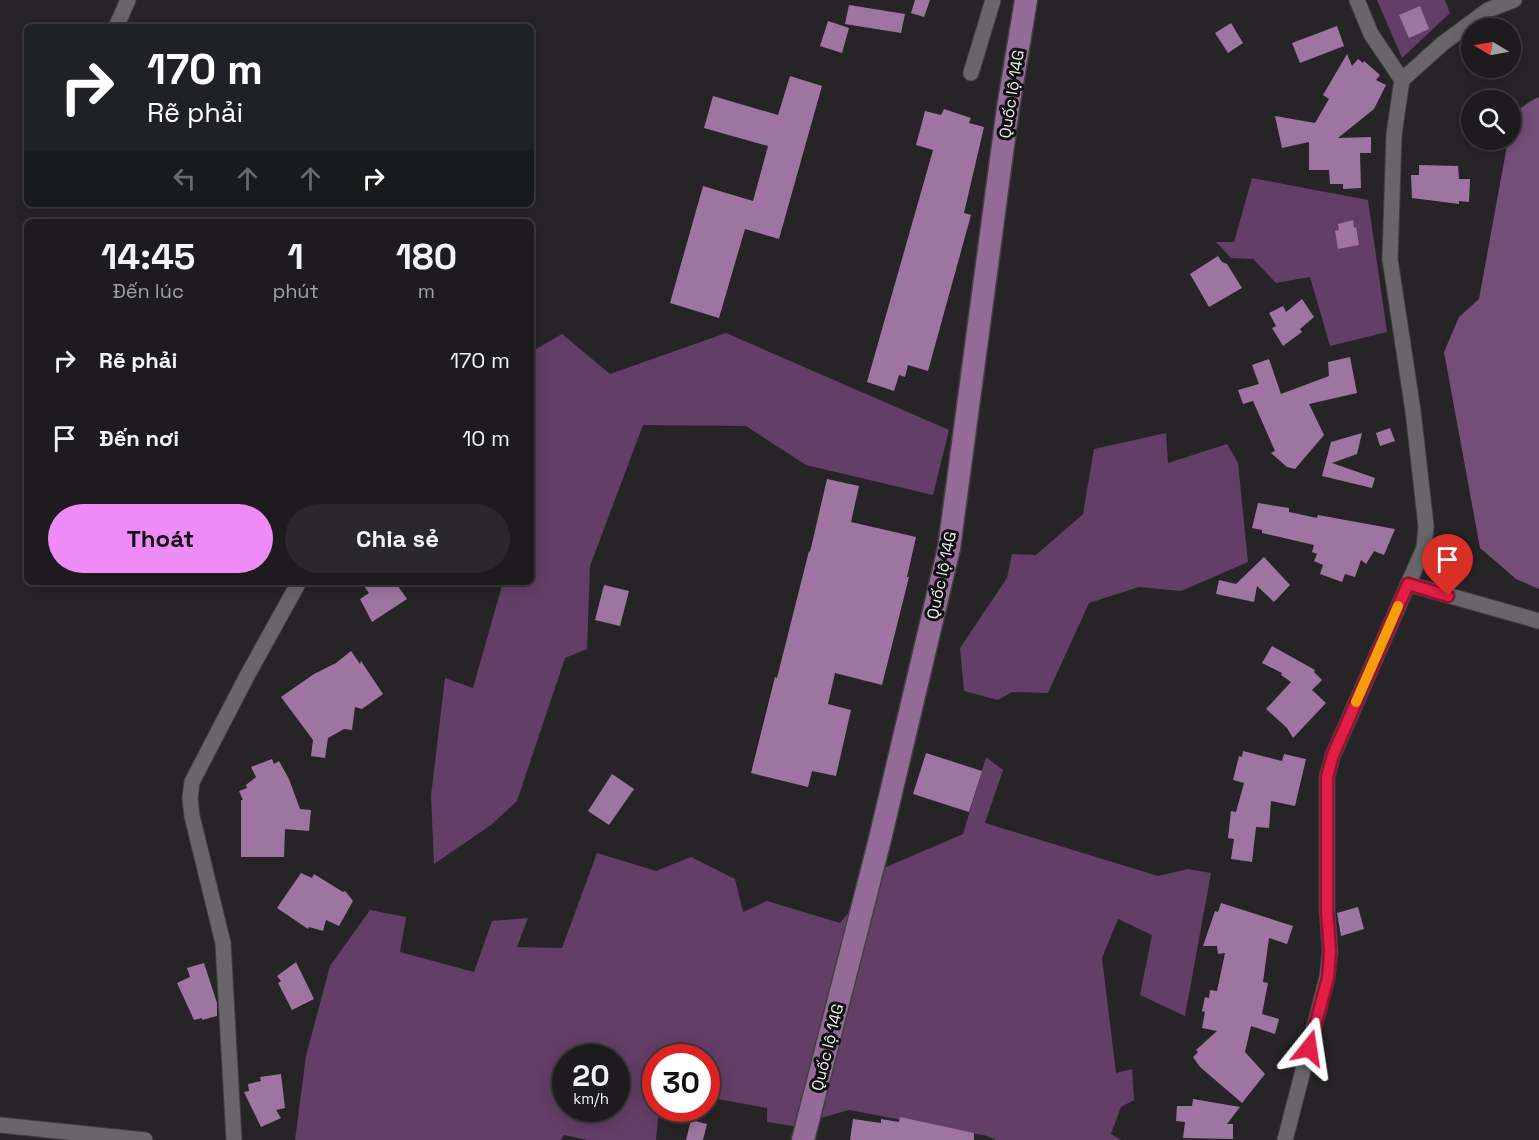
<!DOCTYPE html>
<html lang="vi">
<head>
<meta charset="utf-8">
<style>
  body { margin:0; font-family:"Space Grotesk",sans-serif; background:#2a282b; color:#f1f3f6; height:100vh; display:flex; flex-direction:column; font-size:22px; white-space:nowrap }
  * { box-sizing:border-box; margin:0 }
  p { font-size:20px; color:#a0a1a4 }
  .icon { flex:none; width:33px; height:33px; fill:none; stroke:currentColor; stroke-width:2; stroke-linecap:round; stroke-linejoin:round }
  .map { position:relative; flex:1; overflow:hidden }
  .drawer { position:absolute; left:24px; top:219px; width:510px; height:366px; display:flex; flex-direction:column; background:#1d1b1e; border-radius:9px; box-shadow:0 3px 15px #0003,0 0 0 2px #3b393c }
  .drawer>* { flex:none }
  .hud { position:absolute; left:24px; top:24px; width:510px; height:183px; border-radius:9px; box-shadow:0 3px 15px #0003,0 0 0 2px #3b393c; background:#202124; color:#fff; overflow:hidden }
  .needle { width:39px; rotate:280deg }
  .controls { position:absolute; left:1461px; top:18px; display:grid; gap:12px }
  .controls a { display:grid; place-items:center; width:60px; height:60px; border-radius:50%; background:#1d1b1e; box-shadow:0 3px 15px #0003,0 0 0 2px #3b393c; font-size:30px }
  .speed { position:absolute; left:552px; top:1044px; display:flex; gap:12px; font-size:30px; font-weight:700; text-align:center }
  .speed>* { display:grid; place-content:center; width:78px; height:78px; border-radius:50%; background:#1d1b1e; box-shadow:0 3px 15px #0003,0 0 0 2px #3b393c; line-height:1 }
  .speed small { font-size:15px; font-weight:400 }
  .speed .limit { border:9px solid #d22; background:#fff; color:#111 }
  .pin { position:absolute; display:grid; place-items:center; width:51px; height:51px; color:#fff; margin:-62px -26px; border-radius:50% 50% 50% 0; rotate:-45deg; box-shadow:0 0 6px #0007 }
  .pin .icon { rotate:45deg }
  .me { position:absolute; width:66px; margin:-33px; rotate:15deg; stroke-linejoin:round; filter:drop-shadow(0 0 4px #0008) }
  .turn { display:flex; align-items:center; gap:21px; height:126px; padding:0 24px; font-size:27px }
  .turn .icon { width:78px; height:78px; stroke-width:2.5 }
  .turn b { display:block; font-size:42px; line-height:51px }
  .lanes { display:flex; align-items:center; height:57px; padding:0 24px; background:#0003; justify-content:center; gap:30px; direction:ltr }
  .lanes .off { opacity:.35 }
  .eta { display:flex; justify-content:space-evenly; align-items:center; height:102px; text-align:center }
  .eta b { font-size:36px; font-weight:600; line-height:42px }
  .primary-button { display:flex; gap:12px; margin-top:auto; padding:12px 24px }
  .primary-button a { flex:1; height:69px; border-radius:36px; background:#ef8bf7; color:#111; font-size:24px; font-weight:600; line-height:69px; text-align:center }
  .primary-button a+a { background:#2a282b; color:#f1f3f6 }
  ul { padding:0; list-style:none }
  li { display:flex; align-items:center; gap:18px; height:78px; padding:0 24px }
  li div { flex:1 }
  li b { display:block; font-size:22px }
  li em { font-style:normal }
  .map>svg:first-child { display:block }
</style>
</head>
<body>
<div class="map">
<svg width="1539" height="1140" viewBox="0 0 1539 1140">
  <rect width="100%" height="100%" fill="#272428"/>
  <g fill="#633e66" fill-rule="evenodd">
    <path d="M 1377,0 L 1445,0 L 1450,13 L 1402,58 Z"/>
    <path d="M 1252,178 L 1368,200 L 1387,332 L 1330,346 L 1310,277 L 1276,283 L 1253,259 L 1231,258 L 1216,242 L 1234,242 Z"/>
    <path d="M 726,333 L 949,430 L 933,495 L 806,465 L 746,426 L 643,425 L 590,566 L 587,649 L 565,658 L 517,801 L 491,825 L 434,864 L 431,796 L 445,678 L 473,688 L 503,582 L 531,582 L 531,352 L 562,334 L 610,374 Z"/>
    <path d="M 1166,433 L 1168,463 L 1227,444 L 1238,463 L 1248,562 L 1181,591 L 1139,587 L 1089,603 L 1048,693 L 1012,692 L 998,700 L 964,691 L 960,648 L 1007,578 L 1012,554 L 1036,555 L 1083,514 L 1094,449 Z"/>
    <path d="M 986,757 L 1003,770 L 985,823 L 1158,876 L 1188,869 L 1211,873 L 1185,1016 L 1140,995 L 1152,935 L 1118,919 L 1102,958 L 1116,1073 L 1132,1069 L 1134,1100 L 1121,1107 L 1111,1134 L 1121,1140 L 996,1140 L 987,1136 L 849,1110 L 793,1126 L 767,1122 L 767,1108 L 707,1097 L 706,1058 L 656,1058 L 656,1108 L 659,1109 L 656,1140 L 587,1140 L 564,1135 L 561,1140 L 295,1140 L 306,1056 L 330,966 L 370,910 L 406,917 L 400,952 L 474,972 L 492,921 L 528,918 L 517,947 L 562,948 L 597,853 L 656,871 L 691,857 L 735,879 L 743,912 L 767,901 L 840,923 L 886,867 L 963,834 ZM 566,1058 L 616,1058 L 616,1108 L 566,1108 Z"/>
  </g>
  <path fill="#754e78" d="M 1539,97 L 1539,589 L 1516,579 L 1480,548 L 1444,352 L 1459,317 L 1479,299 L 1508,140 L 1510,140 C 1510,117 1519,106 1539,97 Z"/>
  <g fill="#9e75a0">
    <path d="M 915,0 L 930,0 L 924,17 L 911,13 Z"/>
    <path d="M 849,5 L 905,14 L 901,33 L 845,24 Z"/>
    <path d="M 1420,6 L 1429,29 L 1409,38 L 1399,15 Z"/>
    <path d="M 828,21 L 849,28 L 842,53 L 820,46 Z"/>
    <path d="M 1231,23 L 1243,43 L 1228,53 L 1215,33 Z"/>
    <path d="M 1337,26 L 1344,46 L 1300,63 L 1292,43 Z"/>
    <path d="M 1347,54 L 1352,66 L 1358,59 L 1363,63 L 1364,61 L 1380,75 L 1376,80 L 1386,85 L 1374,109 L 1338,138 L 1371,137 L 1371,153 L 1360,153 L 1361,188 L 1343,189 L 1343,184 L 1330,184 L 1329,170 L 1309,170 L 1309,142 L 1282,148 L 1275,116 L 1315,123 L 1329,99 L 1323,95 Z"/>
    <path d="M 790,76 L 822,86 L 779,239 L 745,229 L 719,318 L 670,303 L 703,186 L 753,201 L 768,146 L 704,128 L 713,96 L 778,115 Z"/>
    <path d="M 944,109 L 971,118 L 969,123 L 984,127 L 964,213 L 971,215 L 928,371 L 908,365 L 905,377 L 899,375 L 894,391 L 867,382 L 933,150 L 916,145 L 925,111 L 941,115 Z"/>
    <path d="M 1419,165 L 1458,166 L 1459,179 L 1470,179 L 1469,202 L 1459,201 L 1459,204 L 1412,198 L 1411,175 L 1419,175 Z"/>
    <path d="M 1353,220 L 1354,228 L 1356,227 L 1359,245 L 1338,249 L 1335,231 L 1339,230 L 1338,224 Z"/>
    <path d="M 1218,256 L 1222,262 L 1227,264 L 1242,288 L 1209,307 L 1190,274 Z"/>
    <path d="M 1302,299 L 1314,317 L 1300,329 L 1302,332 L 1283,346 L 1272,328 L 1276,326 L 1269,313 L 1283,306 L 1286,312 Z"/>
    <path d="M 1350,357 L 1357,393 L 1309,404 L 1324,435 L 1295,469 L 1287,467 L 1271,453 L 1275,451 L 1253,401 L 1243,404 L 1238,390 L 1259,384 L 1252,365 L 1269,359 L 1281,394 L 1329,376 L 1328,362 Z"/>
    <path d="M 1390,428 L 1395,441 L 1380,446 L 1376,433 Z"/>
    <path d="M 1362,433 L 1357,454 L 1332,463 L 1375,478 L 1372,488 L 1322,476 L 1331,442 Z"/>
    <path d="M 827,479 L 859,486 L 851,522 L 916,537 L 907,577 L 909,577 L 882,685 L 835,673 L 828,704 L 851,710 L 836,776 L 812,771 L 808,787 L 751,773 L 775,677 L 777,678 L 809,551 L 810,552 Z"/>
    <path d="M 1258,503 L 1289,508 L 1289,512 L 1317,518 L 1318,515 L 1395,529 L 1384,555 L 1374,551 L 1366,564 L 1361,560 L 1355,577 L 1345,574 L 1342,582 L 1320,574 L 1323,565 L 1314,561 L 1317,554 L 1312,552 L 1314,545 L 1262,533 L 1262,530 L 1252,528 Z"/>
    <path d="M 1264,557 L 1290,585 L 1274,602 L 1257,586 L 1254,602 L 1216,594 L 1219,580 L 1236,584 Z"/>
    <path d="M 361,582 L 395,582 L 407,599 L 372,622 L 360,599 L 369,593 Z"/>
    <path d="M 604,585 L 629,591 L 620,626 L 595,620 Z"/>
    <path d="M 1272,646 L 1315,670 L 1314,672 L 1322,680 L 1312,690 L 1326,703 L 1293,738 L 1287,728 L 1266,709 L 1291,682 L 1281,675 L 1282,673 L 1262,663 Z"/>
    <path d="M 351,651 L 360,664 L 361,661 L 383,694 L 362,709 L 355,707 L 352,730 L 344,729 L 328,738 L 325,758 L 311,756 L 313,740 L 281,697 L 314,674 L 336,663 Z"/>
    <path d="M 1243,751 L 1282,761 L 1284,754 L 1306,759 L 1295,806 L 1271,801 L 1269,828 L 1256,827 L 1252,862 L 1231,859 L 1234,839 L 1228,838 L 1231,811 L 1236,812 L 1244,783 L 1233,780 L 1239,756 L 1242,757 Z"/>
    <path d="M 926,753 L 982,771 L 969,812 L 913,794 Z"/>
    <path d="M 272,759 L 274,764 L 279,761 L 289,779 L 300,809 L 311,810 L 309,831 L 285,829 L 284,857 L 241,857 L 241,800 L 243,800 L 239,791 L 247,788 L 246,785 L 256,777 L 251,767 Z"/>
    <path d="M 612,774 L 634,789 L 609,825 L 588,811 Z"/>
    <path d="M 301,873 L 312,878 L 314,874 L 343,892 L 345,891 L 353,901 L 339,926 L 326,920 L 323,931 L 309,927 L 308,929 L 277,908 Z"/>
    <path d="M 1221,903 L 1293,926 L 1287,944 L 1269,938 L 1263,982 L 1268,983 L 1262,1014 L 1279,1019 L 1275,1034 L 1251,1026 L 1245,1052 L 1265,1074 L 1242,1103 L 1200,1067 L 1193,1057 L 1198,1052 L 1196,1050 L 1217,1031 L 1202,1028 L 1205,1012 L 1202,1011 L 1205,997 L 1209,998 L 1210,990 L 1217,991 L 1225,953 L 1218,954 L 1217,946 L 1203,946 L 1215,911 L 1218,912 Z"/>
    <path d="M 1358,907 L 1364,929 L 1341,936 L 1337,913 Z"/>
    <path d="M 296,962 L 314,999 L 292,1010 L 278,983 L 281,981 L 277,976 Z"/>
    <path d="M 204,963 L 217,1003 L 217,1016 L 202,1020 L 202,1018 L 194,1020 L 177,983 L 190,977 L 187,968 Z"/>
    <path d="M 281,1074 L 285,1108 L 276,1110 L 281,1118 L 261,1127 L 244,1092 L 249,1091 L 248,1084 L 261,1081 L 260,1077 Z"/>
    <path d="M 1193,1099 L 1240,1107 L 1227,1124 L 1233,1124 L 1233,1139 L 1183,1138 L 1185,1122 L 1176,1121 L 1177,1106 L 1192,1106 Z"/>
    <path d="M 900,1117 L 974,1133 L 974,1140 L 850,1140 L 853,1119 L 881,1123 L 881,1119 L 899,1122 Z"/>
    <path d="M 691,1120 L 707,1124 L 703,1140 L 686,1140 Z"/>
  </g>
  <g fill="none" stroke-linecap="round" stroke-linejoin="round">
    <defs>
      <g id="minor">
        <path d="M 1357,0 L 1371,34 L 1402,80"/>
        <path d="M 116,27 L 128,0"/>
        <path d="M 971,73 L 993,0"/>
        <path d="M 1408,584 L 1539,621"/>
        <path d="M 0,1125 L 145,1140"/>
        <path d="M 234,1140 L 223,943 L 192,816 L 190,798 L 192,782 L 247,676 L 299,582"/>
        <path d="M 1285,1140 L 1327,978 L 1330,951 L 1327,910 L 1327,777 L 1333,755 L 1424,548 L 1426,526 L 1413,411 L 1390,259 L 1394,134 L 1402,80 L 1442,44 L 1488,10 L 1514,0"/>
      </g>
      <path id="primary" d="M 803,1140 L 880,839 L 949,548 L 1008,108 L 1026,0"/>
    </defs>
    <use href="#minor" stroke="#424042" stroke-width="17"/>
    <use href="#primary" stroke="#424042" stroke-width="25"/>
    <use href="#minor" stroke="#696669" stroke-width="15"/>
    <use href="#primary" stroke="#946a97" stroke-width="22"/>
  </g>
  <g fill="none" stroke-linecap="round" stroke-linejoin="round">
    <defs>
      <path id="route" d="M 1309,1048 L 1328,978 L 1330,951 L 1327,910 L 1327,777 L 1333,755 L 1408,584 L 1448,596"/>
    </defs>
    <use href="#route" stroke="#92132f" stroke-width="15"/>
    <use href="#route" stroke="#e11d48" stroke-width="10"/>
    <path stroke="#f59e0b" stroke-width="10" d="M 1356,702 L 1398,606"/>
  </g>
  <g text-anchor="middle" stroke-width="6" stroke-linejoin="round" paint-order="stroke">
    <g font-size="16" fill="#f1eff1" stroke="#0f0e10">
      <text transform="translate(1011 94) rotate(-81)" y="6">Quốc lộ 14G</text>
      <text transform="translate(941 575) rotate(-78)" y="6">Quốc lộ 14G</text>
      <text transform="translate(827 1047) rotate(-76)" y="6">Quốc lộ 14G</text>
    </g>
  </g>
</svg>
<div class="controls">
<a><svg class="needle" viewBox="-14 -14 28 28"><path d="M0-13l5 13h-10z" fill="#e53935"/><path d="M0 13l5-13h-10z" fill="#a0a1a4"/></svg></a>
<a><svg class="icon" aria-label="search" viewBox="0 0 24 24"><circle cx="10" cy="10" r="6"/><path d="M15 15l6 6"/></svg></a>
</div>
<div class="speed"><div>20<small>km/h</small></div><div class="limit">30</div></div>
<div class="pin" style="left:1448px;top:596px;background:#d93025"><svg class="icon" aria-label="arrive" viewBox="0 0 24 24"><path d="M6 21V4h12l-3 4 3 4H6"/></svg></div>
<svg class="me" style="left:1309px;top:1048px" viewBox="-20 -20 40 40"><path d="M0-17L14 15 0 8-14 15z" fill="#e11d48" stroke="#fff" stroke-width="4"/></svg>
<div class="hud">
<div class="turn"><svg class="icon" aria-label="right" viewBox="0 0 24 24"><path d="M7 20v-9h11M14 6l5 5-5 5"/></svg><div><b>170 m</b>Rẽ phải</div></div>
<div class="lanes"><svg class="icon off" aria-label="left" viewBox="0 0 24 24"><path d="M17 20v-9H6M10 6l-5 5 5 5"/></svg><svg class="icon off" aria-label="ahead" viewBox="0 0 24 24"><path d="M12 20V5M6 11l6-6 6 6"/></svg><svg class="icon off" aria-label="ahead" viewBox="0 0 24 24"><path d="M12 20V5M6 11l6-6 6 6"/></svg><svg class="icon" aria-label="right" viewBox="0 0 24 24"><path d="M7 20v-9h11M14 6l5 5-5 5"/></svg></div>
</div>
<section class="drawer">
<div class="eta">
<div><b>14:45</b><p>Đến lúc</p></div>
<div><b>1</b><p>phút</p></div>
<div><b>180</b><p>m</p></div>
</div>
<ul>
<li><svg class="icon" aria-label="right" viewBox="0 0 24 24"><path d="M7 20v-9h11M14 6l5 5-5 5"/></svg><div><b>Rẽ phải</b></div><em>170 m</em></li>
<li><svg class="icon" aria-label="arrive" viewBox="0 0 24 24"><path d="M6 21V4h12l-3 4 3 4H6"/></svg><div><b>Đến nơi</b></div><em>10 m</em></li>
</ul>
<div class="primary-button"><a>Thoát</a><a>Chia sẻ</a></div>
</section>
</div>
</body>
</html>
